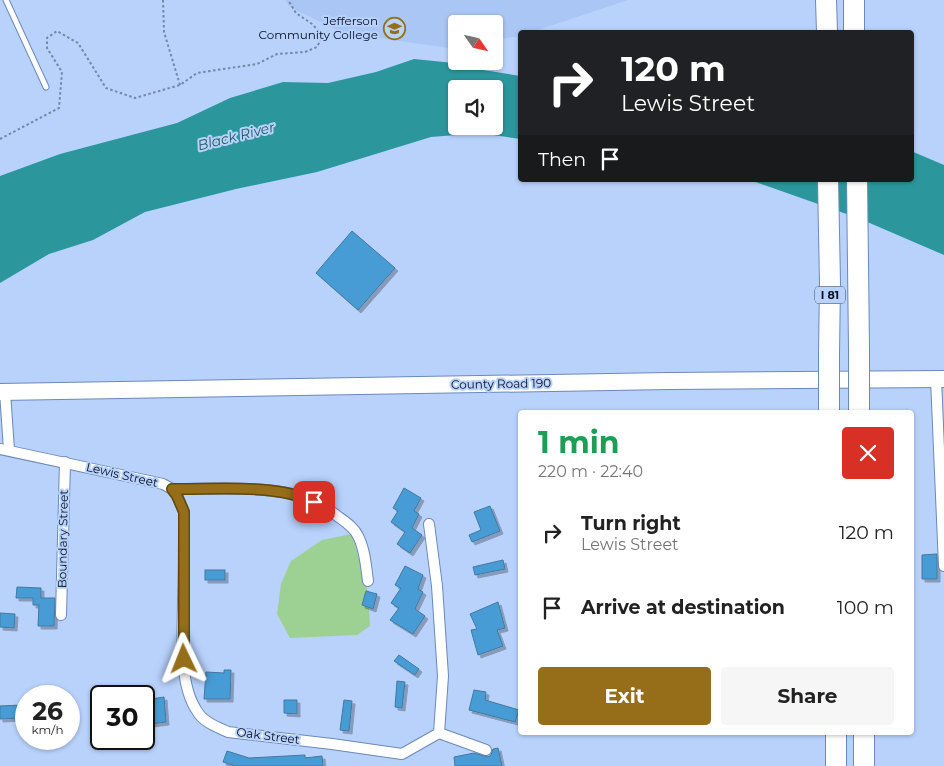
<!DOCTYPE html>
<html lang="en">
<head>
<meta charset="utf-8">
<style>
  body { margin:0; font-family:Montserrat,sans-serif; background:#f6f6f6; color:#222; height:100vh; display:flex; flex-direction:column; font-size:19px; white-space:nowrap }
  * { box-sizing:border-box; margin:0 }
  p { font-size:16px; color:#767676 }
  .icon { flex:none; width:28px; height:28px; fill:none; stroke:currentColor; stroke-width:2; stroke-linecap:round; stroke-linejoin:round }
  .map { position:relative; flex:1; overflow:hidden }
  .drawer { position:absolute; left:518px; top:410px; width:396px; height:325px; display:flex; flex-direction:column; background:#fff; border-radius:5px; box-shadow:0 1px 4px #0004 }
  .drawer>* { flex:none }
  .guide { position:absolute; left:518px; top:30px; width:396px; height:152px; border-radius:5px; box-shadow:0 1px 4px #0004; background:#202124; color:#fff; overflow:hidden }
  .needle { width:32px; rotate:124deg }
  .controls { position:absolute; left:448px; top:15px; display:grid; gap:10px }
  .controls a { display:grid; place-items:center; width:55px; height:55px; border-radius:5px; background:#fff; box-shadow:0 1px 4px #0004; font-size:25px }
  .speed { position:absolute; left:15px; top:685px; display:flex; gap:10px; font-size:25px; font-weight:700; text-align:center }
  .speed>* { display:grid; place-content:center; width:65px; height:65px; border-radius:50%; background:#fff; box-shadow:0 1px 4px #0004; line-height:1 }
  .speed small { font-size:12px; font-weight:400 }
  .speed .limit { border:2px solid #111; border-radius:8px; background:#fff; color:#111 }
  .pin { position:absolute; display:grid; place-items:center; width:42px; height:42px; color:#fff; margin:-21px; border-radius:10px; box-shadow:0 2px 8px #0006 }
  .me { position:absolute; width:55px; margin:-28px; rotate:358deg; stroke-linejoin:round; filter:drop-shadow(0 0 4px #0008) }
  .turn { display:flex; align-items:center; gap:18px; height:105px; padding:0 20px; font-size:22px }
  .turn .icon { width:65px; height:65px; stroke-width:2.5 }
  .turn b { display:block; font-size:35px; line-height:42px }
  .then { display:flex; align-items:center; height:48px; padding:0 20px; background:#0003; gap:10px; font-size:19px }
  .round { display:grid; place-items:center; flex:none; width:52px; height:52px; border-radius:5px; background:#f6f6f6 }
  .headline { display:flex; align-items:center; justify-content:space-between; height:85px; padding:0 20px }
  h1 { font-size:30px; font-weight:700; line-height:38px; color:#1e9e55 }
  .primary-button { display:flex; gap:10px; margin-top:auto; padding:10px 20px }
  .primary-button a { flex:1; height:58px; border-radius:5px; background:#966e19; color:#fff; font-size:20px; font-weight:700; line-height:58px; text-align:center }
  .primary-button a+a { background:#f6f6f6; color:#222 }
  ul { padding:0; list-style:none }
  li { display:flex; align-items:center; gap:15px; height:75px; padding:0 20px }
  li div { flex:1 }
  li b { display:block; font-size:19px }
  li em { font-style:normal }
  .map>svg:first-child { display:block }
</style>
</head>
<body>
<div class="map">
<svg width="944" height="766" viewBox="0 0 944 766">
  <defs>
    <filter id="shadow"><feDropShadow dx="3" dy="3" stdDeviation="0" flood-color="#0004"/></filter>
  </defs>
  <rect width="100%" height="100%" fill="#b8d2fc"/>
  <path fill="#aac6f5" d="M 285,0 L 628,0 L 532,32 L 520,32 L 520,36 L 494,40 L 494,24 L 456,24 L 456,47 L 449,48 L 343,33 L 290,7 Z"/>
  <path fill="#9dd193" d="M 352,534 L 368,592 L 370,626 L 357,635 L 290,638 L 277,614 L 281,584 L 291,561 L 322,540 Z"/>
  <g fill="#2b979d" fill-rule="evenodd">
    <path d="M 414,59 L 454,63 L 477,69 L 520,76 L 520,139 L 481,133 L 431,137 L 317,172 L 236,189 L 145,212 L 93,240 L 49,254 L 0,283 L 0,176 L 60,154 L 177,123 L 230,98 L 283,82 L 328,83 L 376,72 ZM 456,89 L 494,89 L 494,126 L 456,126 Z"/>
    <path d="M 911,151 L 944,165 L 944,255 L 858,218 L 750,180 L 911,180 Z"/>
  </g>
  <g fill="#469cd5" stroke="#42789d" filter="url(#shadow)">
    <path d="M 352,231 L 395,268 L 358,310 L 316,273 Z"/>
    <path d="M 404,488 L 421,498 L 414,511 L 419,514 L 412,528 L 422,535 L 410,553 L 397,544 L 405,532 L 391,522 L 398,511 L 393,508 Z"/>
    <path d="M 490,506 L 500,531 L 472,542 L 469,535 L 481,530 L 474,512 Z"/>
    <path d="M 937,554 L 937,579 L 922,579 L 922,555 Z"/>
    <path d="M 503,560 L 505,569 L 475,575 L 473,567 Z"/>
    <path d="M 405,566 L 423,575 L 418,589 L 423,592 L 415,609 L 425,616 L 413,634 L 390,620 L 399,608 L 391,603 L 401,588 L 395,585 Z"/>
    <rect x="205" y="570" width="20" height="10"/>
    <path d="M 17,587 L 41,588 L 41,598 L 55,598 L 54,626 L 38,626 L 39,605 L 33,605 L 33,598 L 16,598 Z"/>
    <path d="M 366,591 L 377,594 L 373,609 L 362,605 Z"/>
    <path d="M 498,602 L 505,628 L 497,630 L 503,646 L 478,655 L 471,630 L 477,629 L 470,614 Z"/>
    <path d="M 0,613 L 15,614 L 14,628 L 0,627 Z"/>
    <path d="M 399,655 L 419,669 L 415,675 L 394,661 Z"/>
    <path d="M 224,670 L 231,670 L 230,699 L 204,699 L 206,672 L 224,673 Z"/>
    <path d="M 397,681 L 405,682 L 402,708 L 395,707 Z"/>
    <path d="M 474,690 L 486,692 L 485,700 L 519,710 L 515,722 L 469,710 Z"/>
    <path d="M 164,697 L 166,722 L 150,724 L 149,710 L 152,710 L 151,699 Z"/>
    <path d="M 284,700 L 297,700 L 297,714 L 284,713 Z"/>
    <path d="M 344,700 L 352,701 L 349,731 L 340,730 Z"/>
    <path d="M 22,705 L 22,718 L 0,719 L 0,706 Z"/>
    <path d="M 498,748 L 502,766 L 455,766 L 454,757 L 474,753 L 488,757 L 491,755 L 493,749 Z"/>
    <path d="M 227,751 L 249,758 L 305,755 L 305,758 L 322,756 L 323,766 L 235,766 L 223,762 Z"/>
  </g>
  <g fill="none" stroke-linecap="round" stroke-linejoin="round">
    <defs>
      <path id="lane" d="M 6,0 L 46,87"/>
      <g id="street">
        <path d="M 936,379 L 944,566"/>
        <path d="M 5,392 L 9,450"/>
        <path d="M 0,449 L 163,484 L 172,489 C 209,489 273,485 306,498 C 317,502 327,508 336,515 C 344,521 354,527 358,536 C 365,549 366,567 368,581"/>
        <path d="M 172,489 L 177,495 L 184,512 C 184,541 184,570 183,599 C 183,633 178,683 197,711 C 203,722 217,727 228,732 L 332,744 L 402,754 L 439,733 L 443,676 L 437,586 L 429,524"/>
        <path d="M 61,615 L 65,462"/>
        <path d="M 439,733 L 486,750"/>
      </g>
      <path id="primary" d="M 0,392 L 669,381 L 944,379"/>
      <g id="highway">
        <path d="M 826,0 L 827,32"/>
        <path d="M 854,0 L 854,32"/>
        <path d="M 828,180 L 830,283 L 829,354"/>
        <path d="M 857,180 L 859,349"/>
        <path d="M 836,732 L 836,766"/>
        <path d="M 864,732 L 864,766"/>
      </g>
    </defs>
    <use href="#lane" stroke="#6b89ba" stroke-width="7"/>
    <use href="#street" stroke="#6b89ba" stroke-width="12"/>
    <use href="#primary" stroke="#6b89ba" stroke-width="18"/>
    <use href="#highway" stroke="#6b89ba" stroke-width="22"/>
    <g stroke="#7387a8" stroke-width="2" stroke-dasharray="2.5 2.5" stroke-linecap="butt">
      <path d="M 163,0 L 164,32 L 180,85"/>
      <path d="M 0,139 L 59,108 L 62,72 L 47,48 L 47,38 L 57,31 L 78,43 L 106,88 L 135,98 L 180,85 L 197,73 L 257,64 L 277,54 L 305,52 L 317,47 L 321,39 L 320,32 L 312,24 L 296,13 L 288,0"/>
    </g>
    <use href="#lane" stroke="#fff" stroke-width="5"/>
    <use href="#street" stroke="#fff" stroke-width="10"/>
    <use href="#primary" stroke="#fff" stroke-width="16"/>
    <use href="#highway" stroke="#fff" stroke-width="20"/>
    <defs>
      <g id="highway-bridge">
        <path d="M 859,349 L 859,412"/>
        <path d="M 829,412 L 829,354"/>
      </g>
    </defs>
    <use href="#highway-bridge" stroke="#6b89ba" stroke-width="22" stroke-linecap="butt"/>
    <use href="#highway-bridge" stroke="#fff" stroke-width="20"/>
  </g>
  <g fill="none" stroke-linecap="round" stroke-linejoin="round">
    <defs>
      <path id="route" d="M 184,659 L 184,512 L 177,496 L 172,489 C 214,490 276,483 314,502"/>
    </defs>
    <use href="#route" stroke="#624810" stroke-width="12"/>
    <use href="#route" stroke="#966e19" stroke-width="9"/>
  </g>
  <defs>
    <symbol id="university-ring" viewBox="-11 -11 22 22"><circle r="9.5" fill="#b8d2fc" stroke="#966e19" stroke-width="1.5"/><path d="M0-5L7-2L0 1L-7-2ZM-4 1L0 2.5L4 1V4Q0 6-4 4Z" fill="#966e19"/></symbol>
  </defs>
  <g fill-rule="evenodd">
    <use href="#university-ring" x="382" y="16" width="25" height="25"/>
  </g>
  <g text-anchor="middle" stroke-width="4" stroke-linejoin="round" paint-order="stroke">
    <rect fill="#b8d2fc" stroke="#3b4a63" stroke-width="1" x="815" y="286.5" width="30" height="17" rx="4"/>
    <g font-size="11" font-weight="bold" fill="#050f21">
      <text x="830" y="299">I 81</text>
    </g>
    <g font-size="12" fill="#050f21" stroke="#b8d2fc" text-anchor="end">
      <text x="378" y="25">Jefferson<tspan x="378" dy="14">Community College</tspan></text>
    </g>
    <g font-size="12" fill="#050f21" stroke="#b8d2fc">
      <text transform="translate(501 384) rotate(-1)" y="4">County Road 190</text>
      <text transform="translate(122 475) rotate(13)" y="4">Lewis Street</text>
      <text transform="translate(63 539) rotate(-89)" y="4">Boundary Street</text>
      <text transform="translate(268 736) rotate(7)" y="4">Oak Street</text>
    </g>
    <g font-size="14" font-style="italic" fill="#225b5f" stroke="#b8d2fc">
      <text transform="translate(236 136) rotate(-14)" y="5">Black River</text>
    </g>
  </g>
</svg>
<div class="controls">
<a><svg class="needle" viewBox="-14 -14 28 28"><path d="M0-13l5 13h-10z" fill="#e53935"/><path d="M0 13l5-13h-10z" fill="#767676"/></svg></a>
<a><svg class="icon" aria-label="sound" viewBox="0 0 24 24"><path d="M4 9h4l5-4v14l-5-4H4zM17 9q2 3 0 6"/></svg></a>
</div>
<div class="speed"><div>26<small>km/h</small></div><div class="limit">30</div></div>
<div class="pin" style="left:314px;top:502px;background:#d93025"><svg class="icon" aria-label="arrive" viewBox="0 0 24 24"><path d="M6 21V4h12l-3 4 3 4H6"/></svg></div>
<svg class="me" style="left:184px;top:659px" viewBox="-20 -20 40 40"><path d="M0-17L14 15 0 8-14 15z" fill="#966e19" stroke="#fff" stroke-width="4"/></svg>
<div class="guide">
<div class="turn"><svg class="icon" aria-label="right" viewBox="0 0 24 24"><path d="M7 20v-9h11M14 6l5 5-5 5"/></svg><div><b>120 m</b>Lewis Street</div></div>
<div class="then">Then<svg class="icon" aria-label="arrive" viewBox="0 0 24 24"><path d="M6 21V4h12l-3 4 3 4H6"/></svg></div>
</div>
<section class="drawer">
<div class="headline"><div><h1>1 min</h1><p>220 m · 22:40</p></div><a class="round" style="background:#d93025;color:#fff"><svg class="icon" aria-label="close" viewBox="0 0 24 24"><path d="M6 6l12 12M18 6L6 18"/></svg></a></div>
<ul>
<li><svg class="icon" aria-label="right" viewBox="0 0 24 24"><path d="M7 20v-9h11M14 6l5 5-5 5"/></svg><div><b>Turn right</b><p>Lewis Street</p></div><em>120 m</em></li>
<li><svg class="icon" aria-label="arrive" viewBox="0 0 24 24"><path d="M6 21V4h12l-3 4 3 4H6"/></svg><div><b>Arrive at destination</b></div><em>100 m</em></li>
</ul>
<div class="primary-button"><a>Exit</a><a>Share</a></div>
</section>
</div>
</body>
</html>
